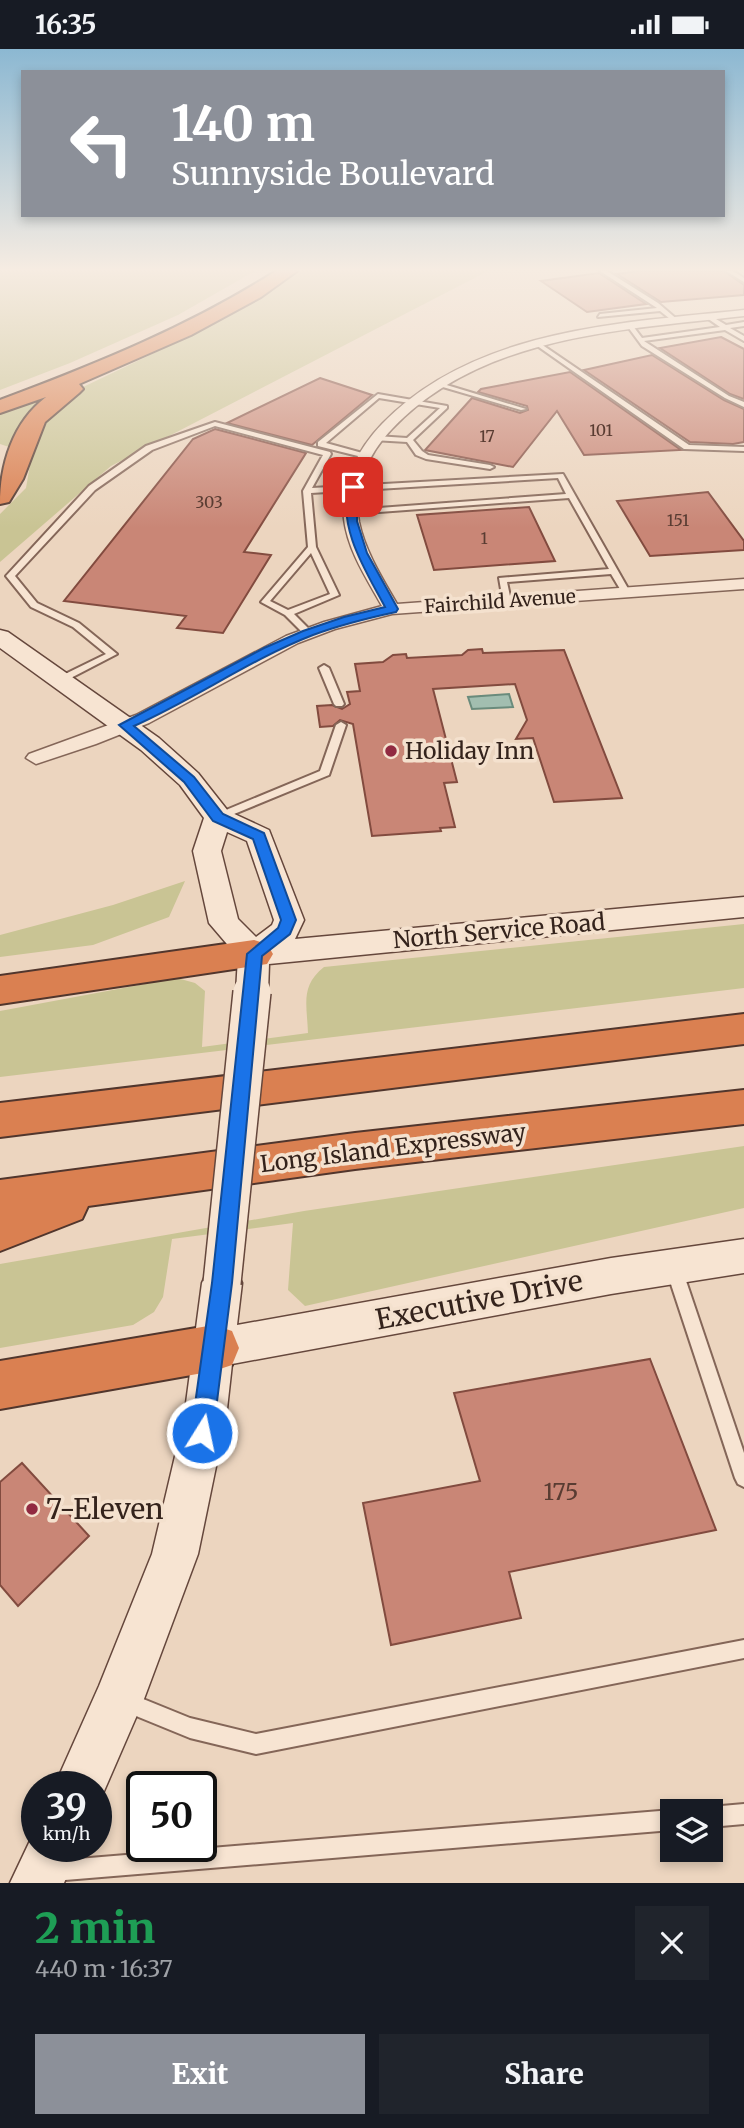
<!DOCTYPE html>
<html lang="en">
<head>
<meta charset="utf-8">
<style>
  body { margin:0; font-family:Merriweather,serif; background:#20242c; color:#f1f3f6; height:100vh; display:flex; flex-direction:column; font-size:26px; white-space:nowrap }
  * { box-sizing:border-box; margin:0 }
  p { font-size:23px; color:#9ea1a6 }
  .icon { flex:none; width:38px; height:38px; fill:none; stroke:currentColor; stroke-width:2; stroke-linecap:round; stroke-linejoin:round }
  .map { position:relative; height:1834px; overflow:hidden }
  .side { display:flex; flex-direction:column; background:#171b24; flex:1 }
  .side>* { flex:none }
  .guide { position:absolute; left:21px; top:21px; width:704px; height:147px; border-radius:0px; box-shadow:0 4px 10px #0003; background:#8c9099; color:#fff; overflow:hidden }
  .fabs { position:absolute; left:660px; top:1750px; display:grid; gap:14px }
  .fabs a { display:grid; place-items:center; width:63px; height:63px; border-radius:0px; background:#171b24; box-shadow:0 4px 10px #0003; font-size:35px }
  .speed { position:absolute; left:21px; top:1722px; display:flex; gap:14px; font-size:35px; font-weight:700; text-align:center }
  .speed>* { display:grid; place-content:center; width:91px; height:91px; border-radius:50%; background:#171b24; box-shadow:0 4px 10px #0003; line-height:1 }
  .speed small { font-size:18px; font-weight:400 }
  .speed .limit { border:4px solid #111; border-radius:10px; background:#fff; color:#111 }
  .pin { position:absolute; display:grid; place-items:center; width:60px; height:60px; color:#fff; margin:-30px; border-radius:14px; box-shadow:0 4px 10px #0006 }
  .me { position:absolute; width:77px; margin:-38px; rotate:10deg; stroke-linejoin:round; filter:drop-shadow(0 0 5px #0008) }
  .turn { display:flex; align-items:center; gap:24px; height:147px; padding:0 35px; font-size:32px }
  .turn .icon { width:91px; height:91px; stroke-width:2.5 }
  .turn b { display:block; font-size:49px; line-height:60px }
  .round { display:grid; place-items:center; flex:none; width:74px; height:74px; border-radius:0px; background:#20242c }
  .overview { display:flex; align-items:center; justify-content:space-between; height:119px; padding:0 35px }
  h1 { font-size:42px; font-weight:800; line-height:52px; color:#1e9e55 }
  .button { display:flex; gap:14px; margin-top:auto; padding:14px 35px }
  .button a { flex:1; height:80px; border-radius:0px; background:#8c9099; color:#fff; font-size:28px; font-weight:800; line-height:80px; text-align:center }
  .button a+a { background:#20242c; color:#f1f3f6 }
  .status { display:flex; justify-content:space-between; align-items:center; height:49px; padding:0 35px; background:#171b24; direction:ltr }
  .status svg { height:19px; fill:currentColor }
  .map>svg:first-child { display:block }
</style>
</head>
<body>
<div class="status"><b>16:35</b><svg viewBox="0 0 49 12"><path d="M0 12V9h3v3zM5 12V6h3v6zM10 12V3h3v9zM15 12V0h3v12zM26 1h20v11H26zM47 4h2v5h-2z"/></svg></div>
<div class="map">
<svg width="744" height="1834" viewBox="0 0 744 1834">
  <rect width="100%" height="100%" fill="#ecd5bf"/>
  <g fill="#c9c494">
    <path d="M 0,222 L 255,222 L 178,266 L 70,314 L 0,341 Z"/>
    <path d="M 297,222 L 488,222 L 111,417 L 0,513 L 0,465 L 26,439 L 37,375 L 79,340 L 198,283 L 254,251 Z"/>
    <path d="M 51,343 L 12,399 L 0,395 L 0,362 Z"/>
    <path d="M 185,832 L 169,868 L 93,896 L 0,908 L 0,886 L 113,856 Z"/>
    <path d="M 744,875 L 744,939 L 0,1028 L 0,962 L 177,929 L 195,934 L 205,942 L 202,998 L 308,984 C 307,956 300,937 324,918 Z"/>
    <path d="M 744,1097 L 744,1159 L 305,1257 L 288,1241 L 293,1174 L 172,1190 L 163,1248 L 154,1263 L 133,1276 L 0,1299 L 0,1215 L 304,1162 Z"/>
  </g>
  <path fill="#a2beb0" stroke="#6a8b7c" stroke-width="2" d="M 509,645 L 513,658 L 472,660 L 468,648 Z"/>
  <g fill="#c98676" stroke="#824b3f" stroke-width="2">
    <path d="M 640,222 L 724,222 L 744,236 L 744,246 L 661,253 L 617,225 Z"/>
    <path d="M 599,224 L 646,255 L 587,263 L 541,232 Z"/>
    <path d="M 721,288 L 744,300 L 744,350 L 730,345 L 660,299 Z"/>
    <path d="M 652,306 L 724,351 L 744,360 L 744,393 L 733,395 L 690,393 L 584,321 Z"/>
    <path d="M 570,323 L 681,401 L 584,406 L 557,362 L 513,418 L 425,401 L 472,349 L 520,364 L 528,361 L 527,357 L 478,343 L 481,340 Z"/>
    <path d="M 320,329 L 372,346 L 312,396 L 227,374 Z"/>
    <path d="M 215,380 L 306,404 L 244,503 L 271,506 L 223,584 L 177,579 L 186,567 L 64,552 L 193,390 Z"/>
    <path d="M 708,443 L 744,492 L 744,501 L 650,507 L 617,452 Z"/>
    <path d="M 529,458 L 555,512 L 434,521 L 417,466 Z"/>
    <path d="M 482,600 L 483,604 L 564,601 L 622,749 L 554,753 L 533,689 L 516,690 L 527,671 L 515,635 L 433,640 L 457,733 L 444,734 L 455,778 L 440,779 L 441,782 L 372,787 L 353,675 L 340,671 L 333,677 L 320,678 L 317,657 L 332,656 L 342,660 L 350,655 L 347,643 L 360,642 L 355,615 L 383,613 L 393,606 L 406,605 L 407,609 L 462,606 L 468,601 Z"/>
    <path d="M 650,1310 L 716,1481 L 509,1523 L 521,1569 L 391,1596 L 363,1454 L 480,1432 L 454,1344 Z"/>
    <path d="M 22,1414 L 89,1487 L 18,1557 L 0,1536 L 0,1433 Z"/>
  </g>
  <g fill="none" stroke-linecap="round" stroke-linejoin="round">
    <defs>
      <g id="service">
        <path d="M 600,222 L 607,222 L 658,254 L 679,272 L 674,273 L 660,262 L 598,268 L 600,265 L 657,259 Z"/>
        <path d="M 726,222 L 733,222 L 744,229 L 744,233 Z"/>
        <path d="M 707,267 L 711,267 L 726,276 L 744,273 L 744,277 L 730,279 L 744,287 L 744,292 L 725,281 L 644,292 L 729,347 L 744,353 L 744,358 L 725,349 L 642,297 L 628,278 L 633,277 L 642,289 L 720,278 L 707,269 Z"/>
        <path d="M 538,293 L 689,396 L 744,398 L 744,402 L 684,400 L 536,296 Z"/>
        <path d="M 436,334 L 440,334 L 526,360 L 521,361 L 436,336 Z"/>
        <path d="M 378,345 L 447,357 L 447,359 L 413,391 L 422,402 L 428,406 L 490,416 L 494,418 L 490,420 L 426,410 L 416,406 L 407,393 L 373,391 L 372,389 L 376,387 L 407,389 L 440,359 L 379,349 L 326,394 L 366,405 L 366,409 L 318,397 L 318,393 Z"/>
        <path d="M 215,373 L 330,403 L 331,405 L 312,439 L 563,425 L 630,543 L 623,545 L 611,525 L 507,533 L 511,552 L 507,555 L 503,552 L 499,529 L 609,520 L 569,449 L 352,465 L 348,463 L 352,461 L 566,445 L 558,429 L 311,444 L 316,498 L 339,546 L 294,565 L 313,584 L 308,587 L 305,586 L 285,566 L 261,553 L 308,498 L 303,442 L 323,406 L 215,377 L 152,401 L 95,441 L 15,527 L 37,554 L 79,574 L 117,605 L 65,632 L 59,632 L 59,628 L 106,605 L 73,578 L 31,558 L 6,527 L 89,437 L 146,397 ZM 311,504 L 330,545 L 288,561 L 270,552 Z"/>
        <path d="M 324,616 L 329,619 L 344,655 L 342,657 L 336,657 L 334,655 L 319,619 Z"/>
        <path d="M 341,673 L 346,676 L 329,726 L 222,770 L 214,770 L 213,768 L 214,766 L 320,722 L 336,676 Z"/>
        <path d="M 674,1213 L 679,1215 L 682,1220 L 744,1404 L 744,1438 L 738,1435 L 735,1429 L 666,1220 L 669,1215 Z"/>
        <path d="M 744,1591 L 744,1609 L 256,1705 L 190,1689 L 119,1660 L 116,1653 L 119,1646 L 126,1643 L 190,1669 L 256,1685 Z"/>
        <path d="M 744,1755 L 744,1775 L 710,1778 L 710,1762 L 702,1762 L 710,1758 Z"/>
        <path d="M 672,1761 L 676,1762 L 672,1762 L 672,1781 L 53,1832 L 46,1829 L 43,1822 L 46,1815 L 53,1812 Z"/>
      </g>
      <path id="minor" d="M 744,261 L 744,267 C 622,281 481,286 392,380 C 368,405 353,438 359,473 C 365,502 382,529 397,555 L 744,530 L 744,540 L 392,565 L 335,580 L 298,594 L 149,674 L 96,695 L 36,715 L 26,709 L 29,705 L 136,666 L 286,587 L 324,573 L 382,557 C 367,530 348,502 344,470 C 340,434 358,400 382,375 C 474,280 620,274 744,261 Z"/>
      <g id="secondary">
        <path d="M 0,581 L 8,583 L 159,689 L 198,724 L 228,762 L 269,781 L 304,871 L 295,890 L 744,848 L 744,868 L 269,915 L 268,943 L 263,951 L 252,955 L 241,951 L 236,943 L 238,908 L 209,874 L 193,802 L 204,769 L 180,736 L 141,701 L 0,599 ZM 227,783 L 247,792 L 274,871 L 272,876 L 256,888 L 238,870 L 221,802 Z"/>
        <path d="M 744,1190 L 744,1224 L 611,1245 L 232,1315 L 226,1369 L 198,1505 L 144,1650 L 98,1756 L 96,1757 L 96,1738 L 54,1738 L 99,1637 L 152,1505 L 184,1369 L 202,1234 L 208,1221 L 222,1216 L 236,1221 L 242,1234 L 237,1276 L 611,1209 Z"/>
        <path d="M 37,1777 L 37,1797 L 80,1797 L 64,1834 L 10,1834 Z"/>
      </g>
      <g id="motorway">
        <path d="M 276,222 L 297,222 L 261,248 L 191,286 L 79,335 L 83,340 L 79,344 L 45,373 L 23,430 L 9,453 L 0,455 C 0,415 13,373 46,348 L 0,364 L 0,351 C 96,315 190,277 276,222 Z"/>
        <path d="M 254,891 L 267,895 L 273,905 L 267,915 L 0,955 L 0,927 Z"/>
        <path d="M 744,965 L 744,995 L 0,1088 L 0,1054 Z"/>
        <path d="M 744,1041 L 744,1075 L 355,1120 L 88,1157 L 82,1170 L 0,1202 L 0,1131 L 355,1084 Z"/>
        <path d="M 214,1276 L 232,1282 L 239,1299 L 232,1316 L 214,1322 L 0,1360 L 0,1312 Z"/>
      </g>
    </defs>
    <use href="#service" stroke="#846658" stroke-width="4"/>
    <use href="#minor" stroke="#846658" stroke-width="3"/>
    <use href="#secondary" stroke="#65473c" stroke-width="3"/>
    <use href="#motorway" stroke="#51362d" stroke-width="4"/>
    <use href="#service" fill="#f7e4d2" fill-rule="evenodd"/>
    <use href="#minor" fill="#f7e4d2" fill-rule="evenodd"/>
    <use href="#secondary" fill="#f7e4d2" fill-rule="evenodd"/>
    <use href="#motorway" fill="#da8051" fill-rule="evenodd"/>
    <defs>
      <path id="secondary-bridge" d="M 222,1234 L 252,943"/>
    </defs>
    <use href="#secondary-bridge" stroke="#65473c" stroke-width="40" stroke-linecap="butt"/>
    <use href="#secondary-bridge" stroke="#f7e4d2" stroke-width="37"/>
  </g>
  <linearGradient id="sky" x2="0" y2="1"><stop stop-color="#8cb8d2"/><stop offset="0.46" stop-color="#f6ece2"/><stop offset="1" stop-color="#f6ece2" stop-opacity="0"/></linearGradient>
  <rect width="744" height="479" fill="url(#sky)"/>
  <path fill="#1a73e8" stroke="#114b97" stroke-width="2" d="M 349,436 L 358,438 L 357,472 L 367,504 L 398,560 L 396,563 C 368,569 340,576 313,586 C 251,610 195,650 134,677 L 194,728 L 223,765 L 264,784 L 296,871 L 290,885 L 262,907 L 232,1234 L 213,1384 L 209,1392 L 202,1395 L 194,1392 L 191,1384 L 212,1234 L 247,905 L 278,879 L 281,871 L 253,790 L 213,772 L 184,733 L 119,676 L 264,599 L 303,582 L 344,568 L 385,558 C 366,522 337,479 349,436 Z"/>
  <g fill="#912a41" stroke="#f4e1ce" stroke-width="2.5">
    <circle cx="391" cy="702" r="7"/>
    <circle cx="32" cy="1460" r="7"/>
  </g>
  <g text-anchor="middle" stroke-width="7" stroke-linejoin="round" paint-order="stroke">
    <g font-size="16" fill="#593c32">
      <text x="601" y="387">101</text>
      <text x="487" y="393">17</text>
      <text x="209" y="459">303</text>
      <text x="678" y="477">151</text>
      <text x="484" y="495">1</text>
    </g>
    <g font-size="19" fill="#34231c" stroke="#f4e1ce">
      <text transform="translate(500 552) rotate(-4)" y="7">Fairchild Avenue</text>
    </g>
    <g font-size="23" fill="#34231c" stroke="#f4e1ce" text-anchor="start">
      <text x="405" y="710">Holiday Inn</text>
    </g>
    <g font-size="23" fill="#34231c" stroke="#f4e1ce">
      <text transform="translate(499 882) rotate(-5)" y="8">North Service Road</text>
      <text transform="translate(393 1099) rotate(-7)" y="8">Long Island Expressway</text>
    </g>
    <g font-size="23" fill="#593c32">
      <text x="561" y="1451">175</text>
    </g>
    <g font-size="28" fill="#34231c" stroke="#f4e1ce">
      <text transform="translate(479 1251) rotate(-11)" y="10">Executive Drive</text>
    </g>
    <g font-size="28" fill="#34231c" stroke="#f4e1ce" text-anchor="start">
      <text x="46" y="1470">7-Eleven</text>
    </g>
  </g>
</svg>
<div class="fabs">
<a><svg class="icon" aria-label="layers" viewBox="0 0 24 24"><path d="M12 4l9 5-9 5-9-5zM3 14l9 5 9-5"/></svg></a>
</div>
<div class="speed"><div>39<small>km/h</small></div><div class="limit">50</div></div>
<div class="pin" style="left:353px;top:438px;background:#d93025"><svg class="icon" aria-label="arrive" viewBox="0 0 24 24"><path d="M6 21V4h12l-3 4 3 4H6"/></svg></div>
<svg class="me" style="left:202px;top:1384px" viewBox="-20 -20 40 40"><circle r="17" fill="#1a73e8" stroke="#fff" stroke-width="3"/><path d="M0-11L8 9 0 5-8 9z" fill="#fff"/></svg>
<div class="guide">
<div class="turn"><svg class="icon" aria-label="left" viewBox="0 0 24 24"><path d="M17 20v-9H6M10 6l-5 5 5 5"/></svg><div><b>140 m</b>Sunnyside Boulevard</div></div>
</div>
</div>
<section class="side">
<div class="overview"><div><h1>2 min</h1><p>440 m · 16:37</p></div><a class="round"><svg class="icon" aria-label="close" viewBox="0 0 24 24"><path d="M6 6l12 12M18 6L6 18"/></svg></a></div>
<div class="button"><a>Exit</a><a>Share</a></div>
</section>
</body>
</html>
